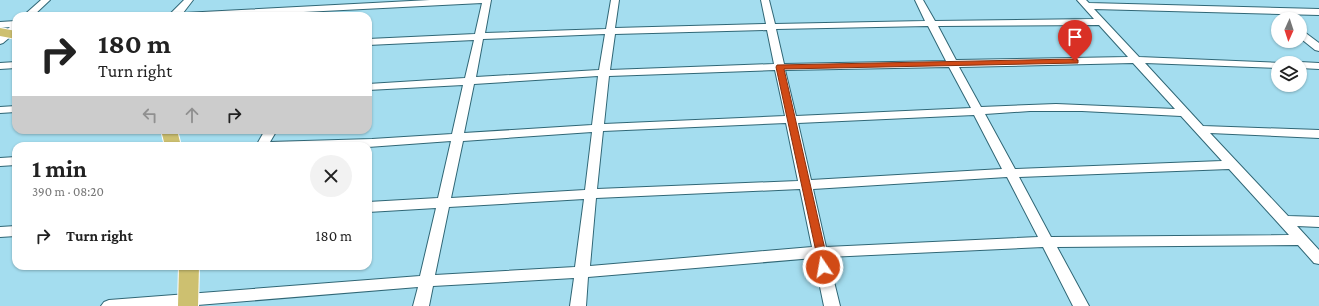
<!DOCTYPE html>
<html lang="en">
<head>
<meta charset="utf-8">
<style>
  body { margin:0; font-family:"Crimson Pro",serif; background:#f2f2f2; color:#222; height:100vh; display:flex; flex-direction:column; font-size:15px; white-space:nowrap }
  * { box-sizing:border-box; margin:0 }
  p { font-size:13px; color:#767676 }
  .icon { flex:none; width:22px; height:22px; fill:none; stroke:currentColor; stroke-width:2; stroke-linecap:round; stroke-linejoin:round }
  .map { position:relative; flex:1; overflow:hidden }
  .drawer { position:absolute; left:12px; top:142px; width:360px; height:128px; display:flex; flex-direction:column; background:#fff; border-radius:12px; box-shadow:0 1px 3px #0004 }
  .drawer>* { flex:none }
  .guide { position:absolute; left:12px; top:12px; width:360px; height:122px; border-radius:12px; box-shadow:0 1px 3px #0004; background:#fff; color:#222; overflow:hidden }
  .needle { width:26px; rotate:183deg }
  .controls { position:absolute; left:1271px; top:12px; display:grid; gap:8px }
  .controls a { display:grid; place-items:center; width:36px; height:36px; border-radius:50%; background:#fff; box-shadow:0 1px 3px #0004; font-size:20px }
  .pin { position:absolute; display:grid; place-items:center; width:34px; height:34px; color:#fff; margin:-41px -17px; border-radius:50% 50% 50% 0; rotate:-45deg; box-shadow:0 0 4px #0007 }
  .pin .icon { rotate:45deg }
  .me { position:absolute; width:44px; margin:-22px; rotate:348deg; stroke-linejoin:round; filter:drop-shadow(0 0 3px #0008) }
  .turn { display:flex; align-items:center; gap:14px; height:84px; padding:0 20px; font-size:18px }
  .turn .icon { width:52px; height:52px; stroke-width:2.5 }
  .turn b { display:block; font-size:28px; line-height:34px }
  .lanes { display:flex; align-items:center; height:38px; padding:0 20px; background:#0003; justify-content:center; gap:20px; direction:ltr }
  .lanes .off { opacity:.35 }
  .round { display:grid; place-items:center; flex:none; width:42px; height:42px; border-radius:21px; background:#f2f2f2 }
  .summary { display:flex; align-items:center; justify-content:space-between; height:68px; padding:0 20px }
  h1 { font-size:24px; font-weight:700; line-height:30px }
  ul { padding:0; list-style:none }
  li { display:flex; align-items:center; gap:12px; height:52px; padding:0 20px }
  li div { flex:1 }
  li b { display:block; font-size:15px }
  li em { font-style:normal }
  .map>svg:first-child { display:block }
</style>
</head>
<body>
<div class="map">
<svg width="1319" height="306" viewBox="0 0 1319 306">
  <rect width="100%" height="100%" fill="#a4ddef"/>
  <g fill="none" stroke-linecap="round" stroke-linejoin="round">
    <defs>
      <g id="minor">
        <path d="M 41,0 L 50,0 L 33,16 L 23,16 Z"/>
        <path d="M 184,0 L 193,0 L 183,13 L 430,0 L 491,0 L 485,33 L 606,29 L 611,0 L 619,0 L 615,28 L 766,24 L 761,0 L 769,0 L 775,24 L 925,21 L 915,0 L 923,0 L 935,21 L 1094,19 L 1077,0 L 1086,0 L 1089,3 L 1319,9 L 1319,15 L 1094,9 L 1139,57 L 1282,63 L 1278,63 L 1278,68 L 1145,63 L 1203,126 L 1319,130 L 1319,138 L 1210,133 L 1288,216 L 1319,217 L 1319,227 L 1297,226 L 1319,250 L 1319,264 L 1314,263 L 1298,245 L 1057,247 L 1089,306 L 1073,306 L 1043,247 L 828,257 L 840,306 L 824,306 L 814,258 L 588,277 L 586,306 L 570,306 L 574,278 L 433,286 L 429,306 L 413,306 L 418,287 L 185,306 L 101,306 L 104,302 L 109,300 L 420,276 L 436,208 L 368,212 L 368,202 L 438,198 L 451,141 L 368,147 L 256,146 L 265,130 L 277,130 L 270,142 L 372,139 L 452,134 L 463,85 L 368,90 L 368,84 L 465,78 L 474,40 L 368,45 L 368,39 L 475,34 L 482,3 L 226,16 L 168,16 ZM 1099,25 L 1128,57 L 956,60 L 938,26 ZM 928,26 L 946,61 L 784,64 L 776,29 ZM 767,30 L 774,64 L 610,70 L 615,34 ZM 605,34 L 599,70 L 476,77 L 483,39 ZM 1133,63 L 1175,109 L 1056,104 L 981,107 L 959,67 ZM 949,67 L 971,108 L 796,116 L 785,70 ZM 775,70 L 785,116 L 604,124 L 609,76 ZM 598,76 L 592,125 L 464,133 L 474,84 ZM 1030,111 L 1082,111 L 1181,116 L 1222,161 L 1015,169 L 985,114 ZM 974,115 L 1002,169 L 811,180 L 798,123 ZM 786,123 L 798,181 L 597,189 L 603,131 ZM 592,132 L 585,190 L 451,198 L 463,141 ZM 1229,169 L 1289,235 L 1051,237 L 1019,177 ZM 1007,177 L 1038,237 L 826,247 L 813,189 ZM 800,189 L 812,247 L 590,266 L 596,198 ZM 584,199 L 575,267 L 435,275 L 449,207 Z"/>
        <path d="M 16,21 L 16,32 L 3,43 L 0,44 L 0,36 L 10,27 L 0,28 L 0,22 Z"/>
        <path d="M 1300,30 L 1303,31 L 1319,43 L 1319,51 L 1315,50 L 1300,38 Z"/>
        <path d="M 16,62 L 16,68 L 0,69 L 0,63 Z"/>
        <path d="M 1300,62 L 1319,63 L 1319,69 L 1300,68 L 1300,63 L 1296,63 Z"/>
        <path d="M 16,106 L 16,112 L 0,113 L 0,107 Z"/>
        <path d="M 16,157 L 16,165 L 0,166 L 0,158 Z"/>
        <path d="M 16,226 L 16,236 L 0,237 L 0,227 Z"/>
      </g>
      <g id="major">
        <path d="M 0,28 L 16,31 L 16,39 L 0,36 Z"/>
        <path d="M 161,130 L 177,130 L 181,146 L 165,146 Z"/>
        <path d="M 179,266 L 199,266 L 198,306 L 178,306 Z"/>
      </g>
    </defs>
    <use href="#minor" stroke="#306776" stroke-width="2"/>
    <use href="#major" stroke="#fff" stroke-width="2"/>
    <use href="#minor" fill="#fff" fill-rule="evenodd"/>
    <use href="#major" fill="#cdc070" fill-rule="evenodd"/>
  </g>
  <path fill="#d14a16" stroke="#88300e" d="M 1075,59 L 1078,60 L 1078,63 L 784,69 L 829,267 L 827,270 L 823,271 L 820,270 L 776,67 L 777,65 Z"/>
</svg>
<div class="controls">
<a><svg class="needle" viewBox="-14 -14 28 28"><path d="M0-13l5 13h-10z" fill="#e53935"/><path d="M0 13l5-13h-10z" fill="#767676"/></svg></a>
<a><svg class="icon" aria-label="layers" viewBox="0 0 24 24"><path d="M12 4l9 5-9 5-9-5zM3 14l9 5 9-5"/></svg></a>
</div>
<div class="pin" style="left:1075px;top:61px;background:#d93025"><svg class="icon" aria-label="arrive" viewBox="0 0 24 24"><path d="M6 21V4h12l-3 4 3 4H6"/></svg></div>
<svg class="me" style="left:823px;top:267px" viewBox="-20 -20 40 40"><circle r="17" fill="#d14a16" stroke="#fff" stroke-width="3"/><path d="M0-11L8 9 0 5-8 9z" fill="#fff"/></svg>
<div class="guide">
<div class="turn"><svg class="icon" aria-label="right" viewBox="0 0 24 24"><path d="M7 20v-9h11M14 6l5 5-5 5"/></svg><div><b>180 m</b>Turn right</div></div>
<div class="lanes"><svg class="icon off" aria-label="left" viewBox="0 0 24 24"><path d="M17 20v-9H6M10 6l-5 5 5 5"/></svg><svg class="icon off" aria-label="ahead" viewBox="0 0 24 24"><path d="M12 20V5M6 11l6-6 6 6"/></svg><svg class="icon" aria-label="right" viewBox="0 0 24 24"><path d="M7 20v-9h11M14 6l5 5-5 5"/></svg></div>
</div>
<section class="drawer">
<div class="summary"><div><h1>1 min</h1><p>390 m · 08:20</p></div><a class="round"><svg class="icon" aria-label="close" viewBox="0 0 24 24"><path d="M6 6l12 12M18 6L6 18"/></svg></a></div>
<ul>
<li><svg class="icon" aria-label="right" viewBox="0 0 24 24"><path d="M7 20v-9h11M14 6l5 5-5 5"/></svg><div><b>Turn right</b></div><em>180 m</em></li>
</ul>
</section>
</div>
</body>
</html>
